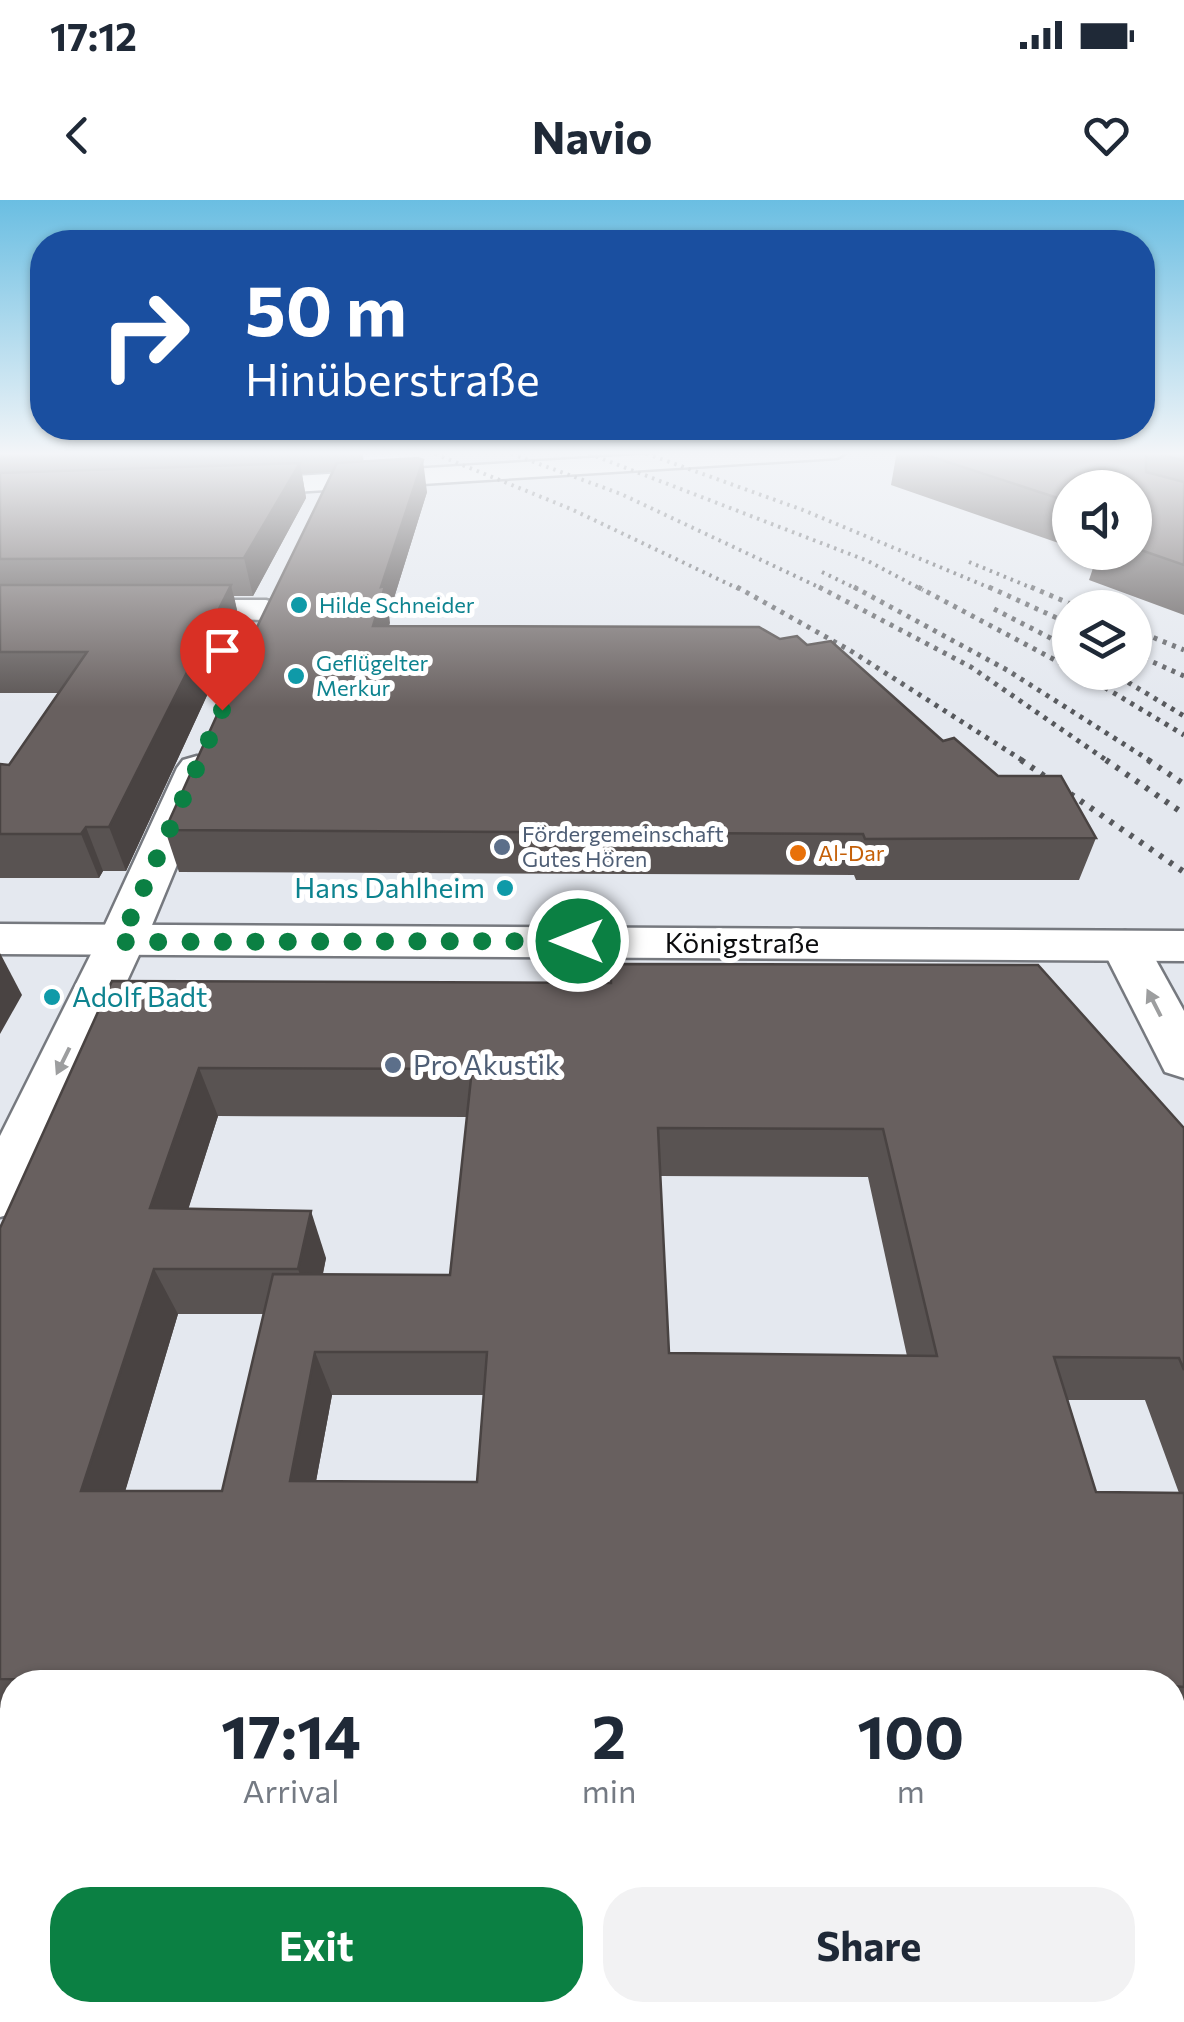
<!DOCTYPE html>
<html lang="en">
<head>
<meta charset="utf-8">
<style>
  body { margin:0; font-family:Commissioner,sans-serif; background:#f2f2f3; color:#1f2937; height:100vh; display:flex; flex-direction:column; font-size:38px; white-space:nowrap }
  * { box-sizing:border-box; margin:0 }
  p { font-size:32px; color:#747a83 }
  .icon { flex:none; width:55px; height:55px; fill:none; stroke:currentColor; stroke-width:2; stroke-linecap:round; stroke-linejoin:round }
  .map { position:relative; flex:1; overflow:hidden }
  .details { position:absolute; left:0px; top:1470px; width:1185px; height:352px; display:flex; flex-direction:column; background:#fff; border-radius:40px 40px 0 0; box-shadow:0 2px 8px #0004 }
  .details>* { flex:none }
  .guide { position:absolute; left:30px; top:30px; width:1125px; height:210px; border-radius:40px; box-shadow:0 2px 8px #0004; background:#1a4fa0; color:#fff; overflow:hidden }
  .fabs { position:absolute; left:1052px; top:270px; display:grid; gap:20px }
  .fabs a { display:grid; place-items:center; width:100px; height:100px; border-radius:50%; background:#fff; box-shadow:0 2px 8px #0004; font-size:50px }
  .pin { position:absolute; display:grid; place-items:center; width:85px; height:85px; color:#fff; margin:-102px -42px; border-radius:50% 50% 50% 0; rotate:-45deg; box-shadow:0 0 10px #0007 }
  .pin .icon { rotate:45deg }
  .me { position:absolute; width:110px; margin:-55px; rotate:270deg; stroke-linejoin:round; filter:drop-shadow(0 0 8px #0008) }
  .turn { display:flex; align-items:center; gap:35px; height:210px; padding:0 50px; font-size:45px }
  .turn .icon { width:130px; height:130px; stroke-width:2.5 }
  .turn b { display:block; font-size:70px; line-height:85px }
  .eta { display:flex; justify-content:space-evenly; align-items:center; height:170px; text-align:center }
  .eta b { font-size:60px; font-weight:700; line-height:70px }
  .action { display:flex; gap:20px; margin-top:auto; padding:20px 50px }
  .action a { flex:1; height:115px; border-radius:40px; background:#0b8043; color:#fff; font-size:40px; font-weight:700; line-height:115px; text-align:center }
  .action a+a { background:#f2f2f3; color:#1f2937 }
  .status { display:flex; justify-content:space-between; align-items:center; height:70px; padding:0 50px; background:#fff; direction:ltr }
  .status svg { height:28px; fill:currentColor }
  header { display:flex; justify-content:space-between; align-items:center; height:130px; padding:0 50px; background:#fff; font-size:45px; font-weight:700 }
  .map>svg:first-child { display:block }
</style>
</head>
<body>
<div class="status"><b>17:12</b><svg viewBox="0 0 49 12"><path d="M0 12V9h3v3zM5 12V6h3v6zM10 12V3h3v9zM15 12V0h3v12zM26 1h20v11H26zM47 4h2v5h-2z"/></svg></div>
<header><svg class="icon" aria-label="back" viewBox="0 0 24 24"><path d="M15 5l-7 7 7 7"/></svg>Navio<svg class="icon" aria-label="heart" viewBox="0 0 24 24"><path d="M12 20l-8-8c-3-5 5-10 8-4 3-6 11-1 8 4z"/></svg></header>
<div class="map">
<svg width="1184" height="1822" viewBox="0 0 1184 1822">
  <rect width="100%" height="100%" fill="#e4e8ef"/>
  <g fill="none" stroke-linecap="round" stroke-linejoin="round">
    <defs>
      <g id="street">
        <path d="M 164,400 L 266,400 L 277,403 L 282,410 L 277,417 L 266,420 L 153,417 L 148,410 L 153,403 Z"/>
        <path d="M 197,556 L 211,560 L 217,568 L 145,742 L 21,1011 L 0,1017 L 0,936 L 97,742 L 177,568 L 183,560 Z"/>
        <path d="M 1125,731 L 1142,735 L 1184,811 L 1184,878 L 1165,872 L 1101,746 L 1108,735 Z"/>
        <rect x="1172" y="1579" width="12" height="88"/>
        <rect x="0" y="1583" width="12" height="88"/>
      </g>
      <g id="secondary">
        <path d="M 706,251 L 849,251 L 837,258 L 228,296 L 215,288 L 228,280 Z"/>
        <path d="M 0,724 L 1184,731 L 1184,761 L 0,754 Z"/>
      </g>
    </defs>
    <use href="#street" stroke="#76797f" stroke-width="5"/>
    <use href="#secondary" stroke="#76797f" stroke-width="5"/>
    <use href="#street" fill="#fff" fill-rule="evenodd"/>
    <use href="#secondary" fill="#fff" fill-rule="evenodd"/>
    <g stroke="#56585c" stroke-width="4" stroke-dasharray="2.5 5" stroke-linecap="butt">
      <path d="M 428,251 L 571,309 L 741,390"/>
      <path d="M 504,251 L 621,294 L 825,390"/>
      <path d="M 582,251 L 868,361 L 923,390"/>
      <path d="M 639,251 L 803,310 L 995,390"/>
      <path d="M 969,362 L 1037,390"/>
      <path d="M 822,372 L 859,390"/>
    </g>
    <g stroke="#56585c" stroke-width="5" stroke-dasharray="4 6" stroke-linecap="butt">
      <path d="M 737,387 L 851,451 L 1025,562"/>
      <path d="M 819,387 L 971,467 L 1109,562"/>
      <path d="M 854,387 L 1007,470 L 1152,562"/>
      <path d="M 918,387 L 1070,468"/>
      <path d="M 989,387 L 1070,424"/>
      <path d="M 1031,387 L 1080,408"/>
      <path d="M 994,409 L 1070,448"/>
      <path d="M 1135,430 L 1184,450"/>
      <path d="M 1135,454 L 1184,476"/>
      <path d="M 1079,472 L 1184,535"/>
      <path d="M 1111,472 L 1184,516"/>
    </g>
    <g stroke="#56585c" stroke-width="6" stroke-dasharray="4 8" stroke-linecap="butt">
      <path d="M 1021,560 L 1184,672"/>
      <path d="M 1106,560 L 1184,614"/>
      <path d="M 1148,560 L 1184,584"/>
    </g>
  </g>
  <g fill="#595352" fill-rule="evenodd">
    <path d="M 0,251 L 362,251 L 364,262 L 427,292 L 389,414 L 389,426 L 780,439 L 807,445 L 943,541 L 1096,638 L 1079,680 L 856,680 L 854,675 L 179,672 L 165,630 L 332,272 L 302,274 L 306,298 L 253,396 L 234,396 L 240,424 L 126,671 L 103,671 L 99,678 L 0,678 L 0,564 L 9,565 L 58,493 L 0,493 Z"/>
    <path d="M 897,251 L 1184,251 L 1184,415 L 1089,380 L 1097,356 L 1086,352 L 1135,352 L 1135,288 L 1070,288 L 1070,347 L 891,285 Z"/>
    <path d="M 112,781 L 1184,928 L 1184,1515 L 1172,1515 L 1172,1482 L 12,1482 L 12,1508 L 0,1508 L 0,1028 ZM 218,916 L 467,917 L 450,1075 L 323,1074 L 326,1058 L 188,1009 ZM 660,976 L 868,977 L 907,1156 L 669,1153 ZM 178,1114 L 264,1114 L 222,1291 L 125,1291 ZM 332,1195 L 484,1195 L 477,1282 L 316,1281 ZM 1067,1200 L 1145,1200 L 1179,1293 L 1096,1292 Z"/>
  </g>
  <g fill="#494342">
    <path d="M 423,260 L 427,292 L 389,414 L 390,423 L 378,464 L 373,426 L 381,387 Z"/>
    <path d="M 300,263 L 306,298 L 253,396 L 244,358 Z"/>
    <path d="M 231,385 L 240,424 L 126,671 L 109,627 Z"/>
    <path d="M 86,627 L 103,671 L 99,678 L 81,634 Z"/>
    <path d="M 0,753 L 22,795 L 0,834 Z"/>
    <path d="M 199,868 L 218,916 L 174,1054 L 150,1008 Z"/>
    <path d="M 311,1011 L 326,1058 L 314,1114 L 298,1069 Z"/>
    <path d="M 154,1069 L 178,1114 L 114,1329 L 81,1291 Z"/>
    <path d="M 315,1152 L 332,1195 L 309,1319 L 290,1281 Z"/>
  </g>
  <g fill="#68605f" stroke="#494342" stroke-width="2.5" fill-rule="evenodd">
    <path d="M 914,251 L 1076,251 L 1080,253 L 1146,251 L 1146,272 L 1184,282 L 1184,365 L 1135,348 L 1135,325 L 1137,324 L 1135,323 L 1135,288 L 1070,288 L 1070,302 Z"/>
    <path d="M 1150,251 L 1184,251 L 1184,261 Z"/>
    <path d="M 418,258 L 423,260 L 381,387 L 385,386 L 373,426 L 759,427 L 780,439 L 797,436 L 807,445 L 831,441 L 943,541 L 954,538 L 998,576 L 1061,576 L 1096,638 L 865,639 L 863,634 L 165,630 L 256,429 L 337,263 Z"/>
    <path d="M 300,263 L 244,358 L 0,359 L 0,273 Z"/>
    <path d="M 0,385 L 231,385 L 109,627 L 86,627 L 81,634 L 0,634 L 0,564 L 9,565 L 87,452 L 0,452 Z"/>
    <path d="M 611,764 L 1038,765 L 1184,928 L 1184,1170 L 1179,1158 L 1054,1157 L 1096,1292 L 1184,1293 L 1184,1487 L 1172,1486 L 1172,1482 L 0,1479 L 0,1028 L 112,781 L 611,783 ZM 199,868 L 472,869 L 450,1075 L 273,1074 L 222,1291 L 81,1291 L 154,1069 L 298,1069 L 311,1011 L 150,1008 ZM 658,928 L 883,929 L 937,1156 L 669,1153 ZM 315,1152 L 487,1152 L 477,1282 L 290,1281 Z"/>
    <path d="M 1172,1695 L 1184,1695 L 1184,1822 L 0,1822 L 0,1715 L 12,1715 L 12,1810 L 1172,1810 Z"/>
  </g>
  <defs><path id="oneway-solid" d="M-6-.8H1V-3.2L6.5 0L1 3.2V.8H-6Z" transform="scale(2.5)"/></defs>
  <g fill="#9d9e9f">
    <use href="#oneway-solid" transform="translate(1154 803) rotate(-117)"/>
    <use href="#oneway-solid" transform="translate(63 861) rotate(116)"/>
  </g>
  <linearGradient id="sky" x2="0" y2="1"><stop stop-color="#6abee2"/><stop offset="0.5" stop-color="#f3f5f8"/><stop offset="1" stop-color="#f3f5f8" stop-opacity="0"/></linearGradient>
  <rect width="1184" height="507" fill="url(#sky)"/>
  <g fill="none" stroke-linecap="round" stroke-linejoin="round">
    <path stroke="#0b8043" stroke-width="18" stroke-dasharray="0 32.4" d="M 222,510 L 120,742 L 578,741"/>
  </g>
  <g fill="#0f9aa8" stroke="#fff" stroke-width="4">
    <circle cx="299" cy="405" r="10"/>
    <circle cx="296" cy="476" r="10"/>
    <circle cx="505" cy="688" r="10"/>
    <circle cx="52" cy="797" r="10"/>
  </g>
  <g fill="#5c6f8a" stroke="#fff" stroke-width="4">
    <circle cx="502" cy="647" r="10"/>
    <circle cx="393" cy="865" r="10"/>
  </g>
  <circle fill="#e8710a" stroke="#fff" stroke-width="4" cx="798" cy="653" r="10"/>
  <g text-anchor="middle" stroke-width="10" stroke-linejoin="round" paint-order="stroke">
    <g font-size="22" fill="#0d838f" stroke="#fff" text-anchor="start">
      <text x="319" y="413">Hilde Schneider</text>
      <text x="316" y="471">Geflügelter<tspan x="316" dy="25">Merkur</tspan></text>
    </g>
    <g font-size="22" fill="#4e5e75" stroke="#fff" text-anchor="start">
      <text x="522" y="642">Fördergemeinschaft<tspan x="522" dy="25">Gutes Hören</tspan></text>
    </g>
    <g font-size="22" fill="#c56008" stroke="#fff" text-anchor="start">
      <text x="818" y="661">Al-Dar</text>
    </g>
    <g font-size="28" fill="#0d838f" stroke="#fff" text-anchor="end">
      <text x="485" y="698">Hans Dahlheim</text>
      <text x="72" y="807" text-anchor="start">Adolf Badt</text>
    </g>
    <g font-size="28" fill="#0b0c0e" stroke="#fff">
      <text x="742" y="753">Königstraße</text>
    </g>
    <g font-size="28" fill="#4e5e75" stroke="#fff" text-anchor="start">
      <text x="413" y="875">Pro Akustik</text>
    </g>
  </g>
</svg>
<div class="fabs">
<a><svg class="icon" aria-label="sound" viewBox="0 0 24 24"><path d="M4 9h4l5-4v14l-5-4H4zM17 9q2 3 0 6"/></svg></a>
<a><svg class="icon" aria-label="layers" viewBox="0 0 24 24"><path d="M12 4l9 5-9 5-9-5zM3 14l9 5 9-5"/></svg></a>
</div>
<div class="pin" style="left:222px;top:510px;background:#d93025"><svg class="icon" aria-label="arrive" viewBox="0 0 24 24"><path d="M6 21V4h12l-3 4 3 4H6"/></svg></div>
<svg class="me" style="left:578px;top:741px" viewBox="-20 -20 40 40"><circle r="17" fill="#0b8043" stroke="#fff" stroke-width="3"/><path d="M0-11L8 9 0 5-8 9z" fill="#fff"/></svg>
<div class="guide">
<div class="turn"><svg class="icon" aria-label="right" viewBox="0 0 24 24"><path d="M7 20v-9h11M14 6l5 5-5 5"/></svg><div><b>50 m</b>Hinüberstraße</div></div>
</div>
<section class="details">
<div class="eta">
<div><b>17:14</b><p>Arrival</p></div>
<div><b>2</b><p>min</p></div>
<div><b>100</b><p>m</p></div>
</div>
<div class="action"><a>Exit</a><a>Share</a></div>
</section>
</div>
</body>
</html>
